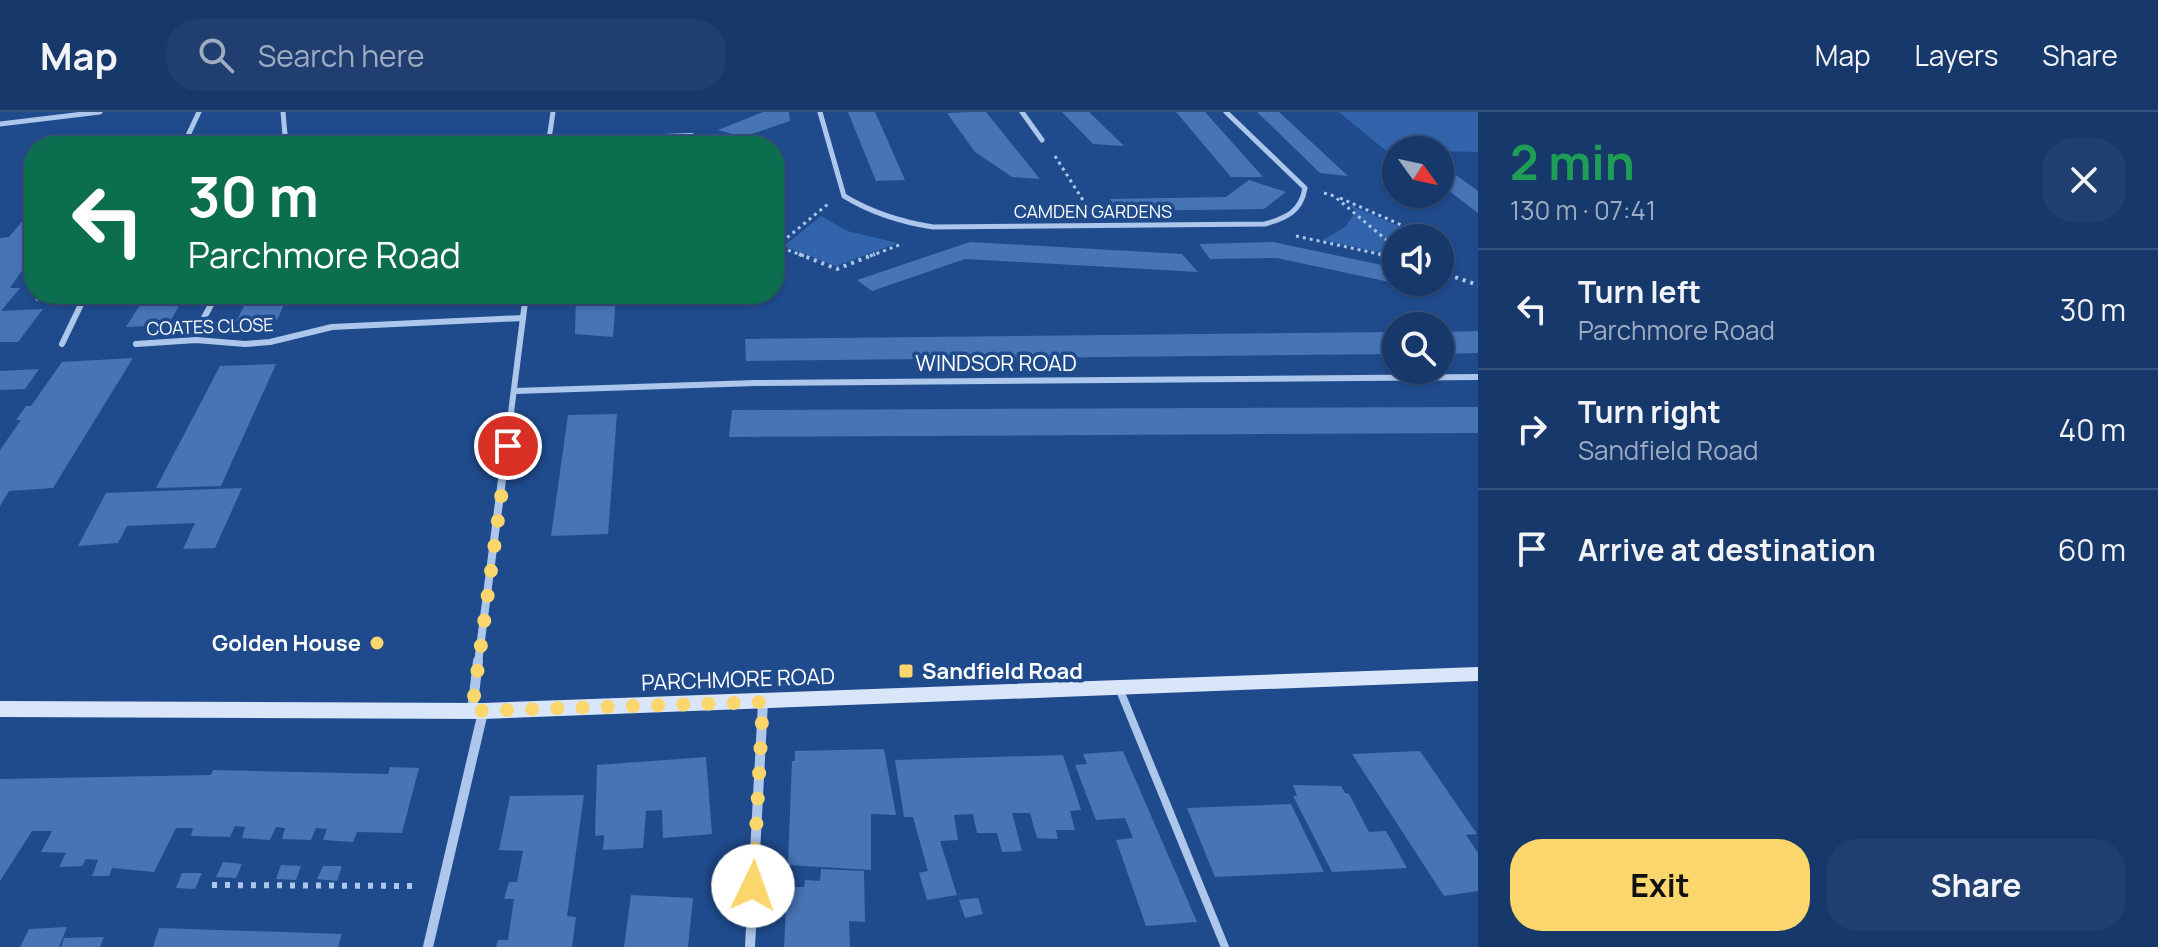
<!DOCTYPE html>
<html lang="en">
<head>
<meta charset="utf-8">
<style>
  body { margin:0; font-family:Manrope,sans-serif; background:#203f70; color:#f1f3f6; height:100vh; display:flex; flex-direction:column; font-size:30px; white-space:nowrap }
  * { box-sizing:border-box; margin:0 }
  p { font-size:26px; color:#9eacc1 }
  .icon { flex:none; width:44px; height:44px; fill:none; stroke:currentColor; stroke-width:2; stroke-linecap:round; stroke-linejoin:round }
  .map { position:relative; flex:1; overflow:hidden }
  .side { display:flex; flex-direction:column; background:#17386a; width:680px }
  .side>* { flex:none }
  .guide { position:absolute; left:24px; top:24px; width:760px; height:168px; border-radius:32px; box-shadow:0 2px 6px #0004,0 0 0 2px #36527e; background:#0b6e4f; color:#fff; overflow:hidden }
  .needle { width:52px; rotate:123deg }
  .controls { position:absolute; left:1382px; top:24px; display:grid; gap:16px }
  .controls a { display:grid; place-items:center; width:72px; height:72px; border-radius:50%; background:#17386a; box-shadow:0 2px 6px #0004,0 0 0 2px #36527e; font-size:40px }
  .pin { position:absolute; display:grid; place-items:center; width:68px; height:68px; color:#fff; margin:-34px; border:4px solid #fff; border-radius:50%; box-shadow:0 2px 8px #0007 }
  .me { position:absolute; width:88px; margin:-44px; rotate:3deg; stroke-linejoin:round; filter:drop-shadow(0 0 6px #0008) }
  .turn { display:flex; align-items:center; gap:28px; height:168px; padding:0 32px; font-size:36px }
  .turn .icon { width:104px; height:104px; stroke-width:2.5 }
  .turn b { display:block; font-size:56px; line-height:68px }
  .round { display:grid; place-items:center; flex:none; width:84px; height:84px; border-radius:32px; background:#203f70 }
  .overview { display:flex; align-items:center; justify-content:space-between; height:136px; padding:0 32px }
  h1 { font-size:48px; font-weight:700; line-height:60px; color:#1e9e55 }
  .primary-button { display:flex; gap:16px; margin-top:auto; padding:16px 32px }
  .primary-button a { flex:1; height:92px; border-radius:32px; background:#fad66d; color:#111; font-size:32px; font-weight:700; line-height:92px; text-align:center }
  .primary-button a+a { background:#203f70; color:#f1f3f6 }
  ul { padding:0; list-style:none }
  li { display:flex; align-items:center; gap:24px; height:120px; padding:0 32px; border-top:2px solid #36527e }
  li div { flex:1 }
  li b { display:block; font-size:30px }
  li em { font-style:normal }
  header { display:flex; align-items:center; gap:48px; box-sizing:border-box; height:112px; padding:0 40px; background:#17386a; border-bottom:2px solid #36527e }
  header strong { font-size:38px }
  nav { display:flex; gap:44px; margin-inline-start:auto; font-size:28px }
  .search { width:560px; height:72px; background:#203f70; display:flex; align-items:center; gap:20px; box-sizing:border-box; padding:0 28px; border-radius:32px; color:#9eacc1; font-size:30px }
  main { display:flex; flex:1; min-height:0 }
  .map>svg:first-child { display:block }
</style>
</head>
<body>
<header>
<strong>Map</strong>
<div class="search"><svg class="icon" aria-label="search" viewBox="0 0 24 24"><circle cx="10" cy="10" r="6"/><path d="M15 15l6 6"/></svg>Search here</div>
<nav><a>Map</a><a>Layers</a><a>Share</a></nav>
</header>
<main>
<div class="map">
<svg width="1478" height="835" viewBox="0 0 1478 835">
  <rect width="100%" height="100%" fill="#1f4b8d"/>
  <g fill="#3264ab">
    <path d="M 1339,0 L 1478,0 L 1478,40 L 1396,38 L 1396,43 L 1391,43 Z"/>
    <path d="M 1350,93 L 1426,126 L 1396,126 L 1396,144 L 1323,128 L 1345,115 L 1356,100 Z"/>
    <path d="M 821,104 L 847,119 L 898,131 L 836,154 L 784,134 Z"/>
  </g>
  <g fill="#4774b5">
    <path d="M 763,0 L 789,0 L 790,9 L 743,25 L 718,18 Z"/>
    <path d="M 848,0 L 875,0 L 905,68 L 876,69 Z"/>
    <path d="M 973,0 L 986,0 L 1040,67 L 1012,65 L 975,40 L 947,1 Z"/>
    <path d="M 1062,0 L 1089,0 L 1124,34 L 1093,32 Z"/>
    <path d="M 1176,0 L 1205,0 L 1263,65 L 1231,65 Z"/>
    <path d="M 1257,0 L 1279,0 L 1348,64 L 1320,61 Z"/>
    <path d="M 1440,58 L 1449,58 L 1478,79 L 1478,101 L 1440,72 Z"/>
    <path d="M 1249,68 L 1286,80 L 1264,97 L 1118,99 L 1110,87 L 1226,85 Z"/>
    <path d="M 26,105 L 34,105 L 34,141 L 10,176 L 20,176 L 1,199 L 43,197 L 18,230 L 0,230 L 0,126 L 9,125 Z"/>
    <path d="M 970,130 L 1182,142 L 1198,160 L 965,147 L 872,179 L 857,168 Z"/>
    <path d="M 1273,130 L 1396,156 L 1396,170 L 1427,170 L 1427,178 L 1277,146 L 1210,147 L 1199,132 Z"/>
    <path d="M 147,182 L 186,182 L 168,213 L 126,215 Z"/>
    <path d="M 250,182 L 289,182 L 277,208 L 236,210 Z"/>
    <path d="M 576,182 L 616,182 L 613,225 L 575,222 Z"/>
    <path d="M 1478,219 L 1478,241 L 1440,242 L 1440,220 Z"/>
    <path d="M 1396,220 L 1396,242 L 746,249 L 745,227 Z"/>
    <path d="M 133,246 L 53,376 L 9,379 L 0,394 L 0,338 L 21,308 L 16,308 L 26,294 L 31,294 L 62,250 Z"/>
    <path d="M 276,252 L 221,374 L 156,376 L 220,254 Z"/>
    <path d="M 39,257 L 25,277 L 0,278 L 0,259 Z"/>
    <path d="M 1478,295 L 1478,321 L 729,325 L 732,298 Z"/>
    <path d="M 617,302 L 608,422 L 551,424 L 568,303 Z"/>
    <path d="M 242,376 L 215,436 L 183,437 L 195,411 L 127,414 L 118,431 L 78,434 L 106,381 Z"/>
    <path d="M 884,637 L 896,703 L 871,702 L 871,758 L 788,753 L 792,649 L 795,649 L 795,639 Z"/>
    <path d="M 1123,639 L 1197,810 L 1146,814 L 1116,728 L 1133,726 L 1125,706 L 1096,708 L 1075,653 L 1087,652 L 1083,642 Z"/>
    <path d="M 1420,639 L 1477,722 L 1466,723 L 1478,741 L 1478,779 L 1444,784 L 1352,642 Z"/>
    <path d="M 1063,643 L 1081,698 L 1070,699 L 1075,718 L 1056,718 L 1058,727 L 1037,726 L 1030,701 L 1012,701 L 1022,739 L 1002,740 L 997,721 L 977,721 L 973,702 L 954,703 L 958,728 L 940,729 L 957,783 L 927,788 L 919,761 L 928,759 L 913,705 L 904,705 L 895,648 Z"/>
    <path d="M 706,645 L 712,722 L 663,726 L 662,698 L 646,699 L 643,736 L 603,738 L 604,723 L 595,724 L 597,653 Z"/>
    <path d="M 390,655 L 419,656 L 402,721 L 357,720 L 353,730 L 323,728 L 327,717 L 316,716 L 311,728 L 282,727 L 285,716 L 276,715 L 270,728 L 242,726 L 245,715 L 235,714 L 230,725 L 191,724 L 193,716 L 176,716 L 154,760 L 112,756 L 109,764 L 92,764 L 98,748 L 86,747 L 82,754 L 59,755 L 66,741 L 41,740 L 52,719 L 32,719 L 0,769 L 0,667 L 211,663 L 213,658 L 388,662 Z"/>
    <path d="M 1293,673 L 1341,674 L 1345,681 L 1349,682 L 1369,720 L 1386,719 L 1407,756 L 1332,760 L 1293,684 L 1297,684 Z"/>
    <path d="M 584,683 L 567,804 L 576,805 L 572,835 L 496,835 L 498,828 L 508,828 L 514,787 L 504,787 L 509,770 L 517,770 L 523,739 L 499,738 L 510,684 Z"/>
    <path d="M 1291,692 L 1324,760 L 1215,765 L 1187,696 Z"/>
    <path d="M 223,750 L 242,752 L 236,766 L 216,765 Z"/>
    <path d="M 281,753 L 301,754 L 296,768 L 276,767 Z"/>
    <path d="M 323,754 L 342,754 L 337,769 L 317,767 Z"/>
    <path d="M 821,757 L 864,759 L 865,810 L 849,809 L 850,835 L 784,835 L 787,775 L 804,775 L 805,768 L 820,769 Z"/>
    <path d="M 182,761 L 202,761 L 195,777 L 176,776 Z"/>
    <path d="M 631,783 L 693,786 L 688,835 L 624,835 Z"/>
    <path d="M 978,786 L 983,802 L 965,806 L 959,788 Z"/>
    <path d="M 67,815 L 59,835 L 20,835 L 29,817 Z"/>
    <path d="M 159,816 L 342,822 L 338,835 L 153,835 Z"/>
    <path d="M 104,825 L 100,835 L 61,835 L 64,826 Z"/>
  </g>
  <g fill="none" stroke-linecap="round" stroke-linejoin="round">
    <g stroke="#adc7ec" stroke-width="3" stroke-dasharray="3 4" stroke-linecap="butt">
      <path d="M 1055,44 L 1086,93"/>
      <path d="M 1324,81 L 1334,84 L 1396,136"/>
      <path d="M 1340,86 L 1431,126"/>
      <path d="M 1296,124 L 1388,144"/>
      <path d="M 1440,130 L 1443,131 L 1440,134"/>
      <path d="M 804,144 L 777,134 L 828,92"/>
      <path d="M 870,144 L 902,132"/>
    </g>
    <g stroke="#adc7ec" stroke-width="4" stroke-dasharray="3 5" stroke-linecap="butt">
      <path d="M 799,142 L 837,157 L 875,142"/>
      <path d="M 1379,142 L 1396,146"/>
      <path d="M 1440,160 L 1478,173"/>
    </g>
    <path stroke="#adc7ec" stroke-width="6" stroke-dasharray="5 8" stroke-linecap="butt" d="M 212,773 L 417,774"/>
    <path stroke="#adc7ec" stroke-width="4" d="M 548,28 L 692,23"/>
    <path stroke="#adc7ec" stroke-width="8" d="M 1119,576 L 1225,835"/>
    <g stroke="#adc7ec" stroke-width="5">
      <path d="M 283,0 L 286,34"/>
      <path d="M 820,0 L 844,84 C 872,101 901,110 933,115 L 1265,112 C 1286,106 1301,100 1305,76 L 1226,0"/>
      <path d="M 1022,0 L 1042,28"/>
      <path d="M 0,12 L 100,0"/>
      <path d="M 183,34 L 199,0"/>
      <path d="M 548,34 L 553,0"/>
    </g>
    <g stroke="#adc7ec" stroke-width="6">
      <path d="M 38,186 L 85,182"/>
      <path d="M 201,211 L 217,182"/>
      <path d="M 62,232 L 86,182"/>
      <path d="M 136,232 L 196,228 L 245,232 L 270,230 L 332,215 L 523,206"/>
      <path d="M 515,279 L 755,271 L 1478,265"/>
      <path d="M 508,324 L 526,182"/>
    </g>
    <path stroke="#adc7ec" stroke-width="8" d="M 478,551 L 508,322"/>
    <g stroke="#adc7ec" stroke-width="10">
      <path d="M 472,599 L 478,549"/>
      <path d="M 428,835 L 483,600"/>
      <path d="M 750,835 L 763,590"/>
    </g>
    <path fill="#d9e6f9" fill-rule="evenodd" d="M 1478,555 L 1478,569 L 483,607 L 0,605 L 0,589 L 483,591 Z"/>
  </g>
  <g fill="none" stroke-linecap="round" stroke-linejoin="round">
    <path stroke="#fad66d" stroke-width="14" stroke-dasharray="0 25.2" d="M 508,334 L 472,599 L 763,590 L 753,774"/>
  </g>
  <g fill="#fad66d" stroke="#1f4b8d" stroke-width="3">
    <circle cx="377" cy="531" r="8"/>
    <rect x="898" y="551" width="16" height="16" rx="4"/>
  </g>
  <g text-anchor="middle" stroke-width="7" stroke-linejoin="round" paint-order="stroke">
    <g font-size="18" fill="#fff" stroke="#1f4b8d">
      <text x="1093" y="106">CAMDEN GARDENS</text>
      <text transform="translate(210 215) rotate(-2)" y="6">COATES CLOSE</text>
    </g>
    <g font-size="22" fill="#fff" stroke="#1f4b8d">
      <text x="996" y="259">WINDSOR ROAD</text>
      <text transform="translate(738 567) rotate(-2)" y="8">PARCHMORE ROAD</text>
    </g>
    <g font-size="22" font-weight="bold" fill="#fff" stroke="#1f4b8d" text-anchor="end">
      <text x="361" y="539">Golden House</text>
      <text x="922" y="567" text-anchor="start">Sandfield Road</text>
    </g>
  </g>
</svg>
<div class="controls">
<a><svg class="needle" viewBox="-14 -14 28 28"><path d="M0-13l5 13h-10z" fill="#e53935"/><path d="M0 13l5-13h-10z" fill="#9eacc1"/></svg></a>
<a><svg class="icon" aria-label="sound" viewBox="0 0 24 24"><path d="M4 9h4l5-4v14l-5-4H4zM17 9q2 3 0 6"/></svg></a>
<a><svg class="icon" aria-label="search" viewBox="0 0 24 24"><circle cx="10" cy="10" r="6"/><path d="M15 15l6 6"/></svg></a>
</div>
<div class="pin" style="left:508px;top:334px;background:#d93025"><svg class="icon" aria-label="arrive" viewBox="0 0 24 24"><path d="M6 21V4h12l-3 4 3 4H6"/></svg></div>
<svg class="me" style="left:753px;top:774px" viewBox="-20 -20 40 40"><circle r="19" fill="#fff"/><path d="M0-13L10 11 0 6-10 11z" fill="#fad66d"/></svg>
<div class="guide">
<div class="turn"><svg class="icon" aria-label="left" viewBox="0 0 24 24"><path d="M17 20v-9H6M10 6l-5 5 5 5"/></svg><div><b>30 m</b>Parchmore Road</div></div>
</div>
</div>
<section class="side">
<div class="overview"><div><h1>2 min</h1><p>130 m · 07:41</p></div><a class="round"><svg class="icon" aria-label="close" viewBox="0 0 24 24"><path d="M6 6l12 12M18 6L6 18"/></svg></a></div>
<ul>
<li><svg class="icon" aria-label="left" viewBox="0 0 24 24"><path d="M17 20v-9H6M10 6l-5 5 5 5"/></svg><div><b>Turn left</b><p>Parchmore Road</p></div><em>30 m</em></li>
<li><svg class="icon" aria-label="right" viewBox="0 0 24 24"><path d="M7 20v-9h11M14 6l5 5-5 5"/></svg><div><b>Turn right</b><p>Sandfield Road</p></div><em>40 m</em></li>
<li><svg class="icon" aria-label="arrive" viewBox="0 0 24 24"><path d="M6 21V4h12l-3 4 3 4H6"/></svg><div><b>Arrive at destination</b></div><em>60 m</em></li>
</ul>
<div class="primary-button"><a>Exit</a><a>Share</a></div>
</section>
</main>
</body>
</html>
